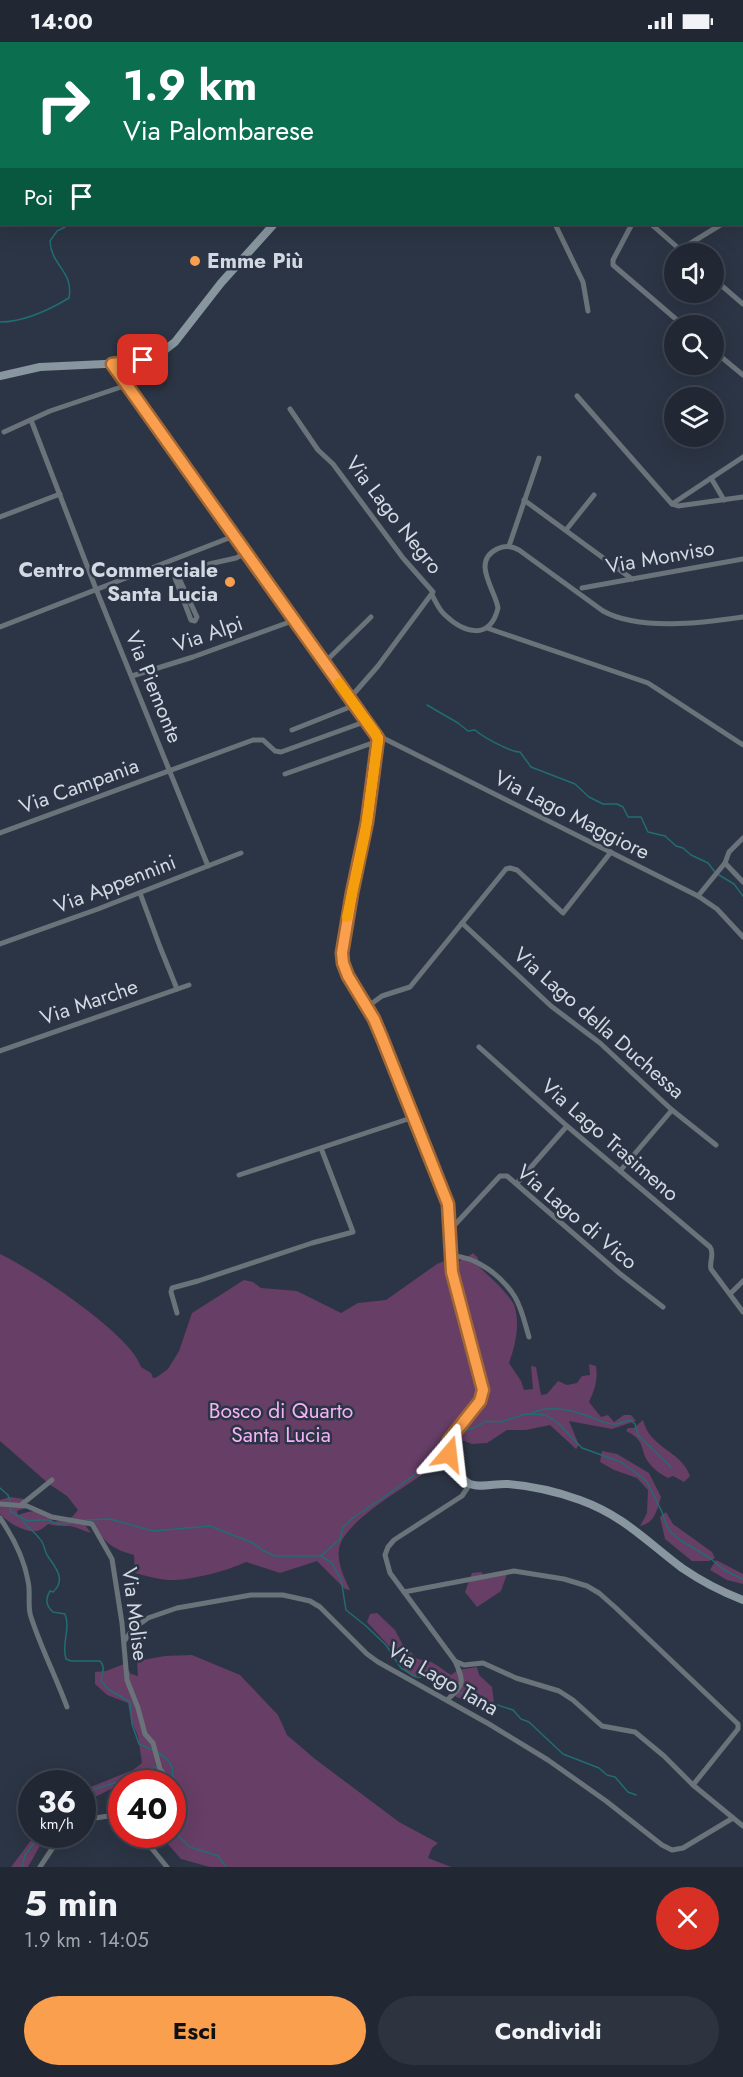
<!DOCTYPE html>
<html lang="it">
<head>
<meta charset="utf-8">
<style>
  body { margin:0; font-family:Jost,sans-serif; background:#2d3440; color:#f1f3f6; height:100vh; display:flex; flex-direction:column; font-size:22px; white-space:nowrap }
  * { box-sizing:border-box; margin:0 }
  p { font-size:20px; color:#a2a6ac }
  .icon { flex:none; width:33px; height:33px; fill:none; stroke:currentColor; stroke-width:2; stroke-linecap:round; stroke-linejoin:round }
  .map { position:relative; height:1825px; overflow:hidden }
  .side { display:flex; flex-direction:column; background:#212834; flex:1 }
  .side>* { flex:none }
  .top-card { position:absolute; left:0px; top:0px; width:744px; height:183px; box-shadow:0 6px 24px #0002,0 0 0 2px #3e444f; background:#0b6e4f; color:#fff; overflow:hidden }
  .fabs { position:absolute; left:664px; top:201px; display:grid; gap:12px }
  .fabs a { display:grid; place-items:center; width:60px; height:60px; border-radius:50%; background:#212834; box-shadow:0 6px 24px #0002,0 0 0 2px #3e444f; font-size:30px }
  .speed { position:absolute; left:18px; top:1728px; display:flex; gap:12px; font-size:30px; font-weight:700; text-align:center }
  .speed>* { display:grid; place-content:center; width:78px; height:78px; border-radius:50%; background:#212834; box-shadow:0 6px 24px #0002,0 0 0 2px #3e444f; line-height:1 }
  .speed small { font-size:15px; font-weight:400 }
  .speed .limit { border:9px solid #d22; background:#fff; color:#111 }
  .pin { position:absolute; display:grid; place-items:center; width:51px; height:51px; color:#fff; margin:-26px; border-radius:12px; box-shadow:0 3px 9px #0006 }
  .me { position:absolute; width:66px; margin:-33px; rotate:17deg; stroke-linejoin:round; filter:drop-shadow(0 0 4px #0008) }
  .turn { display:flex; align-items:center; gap:21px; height:126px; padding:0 24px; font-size:27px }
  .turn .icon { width:78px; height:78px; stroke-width:2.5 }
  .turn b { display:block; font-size:42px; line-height:51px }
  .then { display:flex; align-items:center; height:57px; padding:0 24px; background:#0003; gap:12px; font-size:22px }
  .round { display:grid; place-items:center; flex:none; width:63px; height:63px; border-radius:32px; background:#2d3440 }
  .overview { display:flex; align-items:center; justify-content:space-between; height:102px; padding:0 24px }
  h1 { font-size:36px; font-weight:700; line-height:45px }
  .cta { display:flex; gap:12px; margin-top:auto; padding:12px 24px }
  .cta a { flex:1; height:69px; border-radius:36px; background:#f99f4d; color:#111; font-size:24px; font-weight:700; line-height:69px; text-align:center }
  .cta a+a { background:#2d3440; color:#f1f3f6 }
  .status { display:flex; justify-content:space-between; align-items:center; height:42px; padding:0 30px; background:#212834; direction:ltr }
  .status svg { height:16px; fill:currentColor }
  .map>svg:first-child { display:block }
</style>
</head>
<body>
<div class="status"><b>14:00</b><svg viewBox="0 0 49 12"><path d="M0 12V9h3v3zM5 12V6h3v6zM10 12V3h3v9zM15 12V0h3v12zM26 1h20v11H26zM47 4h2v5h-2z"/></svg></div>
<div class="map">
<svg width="743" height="1825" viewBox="0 0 743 1825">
  <rect width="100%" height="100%" fill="#2c3545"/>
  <g fill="#663e66">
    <path d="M 473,1211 L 478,1216 L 478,1224 C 487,1232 513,1255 515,1266 C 520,1284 515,1304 509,1321 L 521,1339 L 524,1348 L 533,1347 L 531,1324 L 536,1325 L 541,1353 L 547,1352 L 558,1339 L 567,1343 L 577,1341 L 582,1334 L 590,1333 L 589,1322 L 596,1324 C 598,1338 595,1347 589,1360 L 601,1375 L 608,1373 L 614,1380 L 624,1373 L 631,1373 L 636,1379 L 612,1387 L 569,1379 L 579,1403 L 576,1407 L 550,1383 L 526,1388 L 507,1388 L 487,1401 L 472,1402 L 449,1393 L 448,1414 L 428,1425 L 426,1430 C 404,1446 343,1480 339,1507 C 337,1521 344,1535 350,1548 L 345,1547 L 317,1519 L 280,1531 L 246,1520 C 227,1529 189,1539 168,1538 C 157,1537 146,1534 135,1531 L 134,1513 C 116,1508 104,1502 96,1484 L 85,1483 L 91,1491 C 84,1489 77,1485 70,1484 C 62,1484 56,1484 48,1482 C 46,1484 43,1486 40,1488 C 28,1493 8,1481 0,1472 L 0,1458 L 10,1455 L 24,1457 L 25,1466 L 17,1469 L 18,1473 C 34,1467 42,1467 54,1480 L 72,1475 L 78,1468 L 67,1454 L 49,1442 L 0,1399 L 0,1212 C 32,1227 132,1293 141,1325 L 151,1331 L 153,1336 L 157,1335 L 168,1327 L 179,1309 L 192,1271 L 244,1238 L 253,1240 L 261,1246 L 297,1249 L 341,1271 L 358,1261 L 386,1258 L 437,1222 L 447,1218 L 453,1224 C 459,1217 466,1217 473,1211 Z"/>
    <path d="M 643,1378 C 650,1407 681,1408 690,1434 L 684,1440 L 673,1434 L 668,1436 C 661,1432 654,1428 649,1421 C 639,1408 647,1399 626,1389 L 628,1386 L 634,1386 Z"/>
    <path d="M 602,1409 L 617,1412 L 649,1431 L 661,1455 C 657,1468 655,1481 640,1484 L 647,1471 L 648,1448 L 637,1436 L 614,1428 L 600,1420 Z"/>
    <path d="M 666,1470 L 673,1482 L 712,1510 L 715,1516 L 709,1519 L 692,1519 L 665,1497 L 660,1475 Z"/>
    <path d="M 716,1518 L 743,1532 L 743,1542 L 727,1538 L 710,1528 Z"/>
    <path d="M 481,1530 L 485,1536 L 507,1532 L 501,1549 L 477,1565 L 465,1550 L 472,1531 Z"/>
    <path d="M 377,1571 L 395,1588 L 406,1609 L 411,1610 C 416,1619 420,1617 428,1619 C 436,1621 444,1629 451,1633 L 458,1628 L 477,1625 L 479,1633 L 492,1645 L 494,1661 L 476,1662 L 456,1655 L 454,1640 L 429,1629 L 413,1635 L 404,1628 L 401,1617 L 367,1580 L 370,1572 Z"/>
    <path d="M 192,1613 L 240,1633 L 278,1673 L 287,1693 L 315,1717 L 399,1780 L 438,1801 L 432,1806 L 428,1816 L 451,1825 L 210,1825 L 181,1817 L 160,1793 L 172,1792 L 172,1742 L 146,1741 L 139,1733 L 97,1754 L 83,1756 L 83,1748 L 133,1728 L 142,1721 L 138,1694 L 131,1678 L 128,1661 L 107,1653 L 95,1642 L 95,1630 L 106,1629 L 124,1622 L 131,1632 L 138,1634 L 137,1619 L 165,1614 Z"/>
    <path d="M 35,1793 L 46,1793 L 28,1825 L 11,1825 Z"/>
  </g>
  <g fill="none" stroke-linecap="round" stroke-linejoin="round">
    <g stroke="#216d72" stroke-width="1.5">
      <path d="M 301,2 L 301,0"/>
      <path d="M 0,97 L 2,96"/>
      <path d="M 0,280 C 24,280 49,268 69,256 C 74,229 51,224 50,199 L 57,189 L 71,182"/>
      <path d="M 427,663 L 458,681 L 468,689 L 475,688 C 483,695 510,710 520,710 L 531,725 L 575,742 L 589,755 L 603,762 L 617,762 L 623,765 L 628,775 L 641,775 L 648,790 L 665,794 L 676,804 L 683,806 L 691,813 L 708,821 L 715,830"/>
      <path d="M 719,833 L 734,842 L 743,854"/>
      <path d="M 531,1372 C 546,1362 572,1368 588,1374 C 597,1377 606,1383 616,1382 C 620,1382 625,1379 630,1378 L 635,1382 L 638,1393 L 671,1425"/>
      <path d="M 455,1395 C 464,1387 476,1387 486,1379 L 501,1380 L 525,1372 L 546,1373 L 559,1382 L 582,1406 L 621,1420 L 640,1434 L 647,1440 L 662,1470 L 667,1485 L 672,1491 L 680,1498 L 710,1516 L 724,1528 L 743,1537"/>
      <path d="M 0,1446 L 8,1453 L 10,1460"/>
      <path d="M 10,1465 L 10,1469 L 27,1479 L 38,1478 L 48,1478 L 58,1482 L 72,1481"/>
      <path d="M 86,1478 L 110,1477 L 153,1489 L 210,1484 L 253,1501 L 262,1508 L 275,1514 L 321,1514 L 332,1521 L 341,1537 L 346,1568 L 366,1584 L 386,1603 L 401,1626 L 416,1635 L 436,1636 L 454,1649"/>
      <path d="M 23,1479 C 27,1486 34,1489 39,1496 C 44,1500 44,1507 47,1513 C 55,1525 67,1537 53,1550 L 50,1549 C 45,1557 46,1564 53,1570 L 65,1572 C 71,1587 61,1601 66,1617 L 71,1619 L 100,1619 C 106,1625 102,1631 101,1639 L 108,1647 L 130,1660 L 132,1682 L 139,1702 L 153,1708"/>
      <path d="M 322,1513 L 340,1497 L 343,1485 L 354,1475 L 387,1453 L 438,1416 L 438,1410 L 444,1403"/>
      <path d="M 458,1651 L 468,1652 L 479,1657 L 513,1668 L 521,1677 L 529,1680 L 563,1712 L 599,1726 L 607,1733 L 615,1735 L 628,1750 L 636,1753"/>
      <path d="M 157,1710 C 177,1722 173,1729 172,1750"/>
      <path d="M 82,1751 L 137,1734 L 158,1724"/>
      <path d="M 172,1788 L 190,1805 L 218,1814 L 226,1825"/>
      <path d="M 22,1825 L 25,1813 L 41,1792"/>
    </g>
    <g stroke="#6a7379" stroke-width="5">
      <path d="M 188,0 L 192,2"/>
      <path d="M 230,2 L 233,0"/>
      <path d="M 742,72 L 743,72"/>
      <path d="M 742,100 L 743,100"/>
      <path d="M 742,168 L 743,168"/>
      <path d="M 742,180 L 743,180"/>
      <path d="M 555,182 L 583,240 L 588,269"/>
      <path d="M 632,182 L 613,218 L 613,223 L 684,284"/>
      <path d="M 651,182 L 685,212"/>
      <path d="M 681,207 L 722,182"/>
      <path d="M 714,237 L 743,262"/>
      <path d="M 714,309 L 743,333"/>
      <path d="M 577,354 L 672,462"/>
      <path d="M 290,367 L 318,408 L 333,422 L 403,516 L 433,550 L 378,624 L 350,656"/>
      <path d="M 31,378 L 96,547 L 208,824"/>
      <path d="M 4,390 L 50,369 L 127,343"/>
      <path d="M 743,415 L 672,462 L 678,464 L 743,455"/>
      <path d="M 711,436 L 724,458"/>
      <path d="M 524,458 L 632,537"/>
      <path d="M 0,475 L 60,452"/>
      <path d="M 566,488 L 594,453"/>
      <path d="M 509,504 L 539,416"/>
      <path d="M 178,534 L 197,575 L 195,579 L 191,578 L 175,536 C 176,535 177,534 179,533 L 209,522 L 236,516 L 246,511"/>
      <path d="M 582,546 L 743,517"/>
      <path d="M 432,553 C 436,560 439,568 445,573 C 464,591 490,599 498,566 C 495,547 471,520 497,507 C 505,503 512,504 519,508 L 603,569 C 639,589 703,581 743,575"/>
      <path d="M 0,585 L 234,494"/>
      <path d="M 487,586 L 648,641 L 743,703"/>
      <path d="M 325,620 L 371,575"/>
      <path d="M 132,634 L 193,615 L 295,578"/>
      <path d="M 292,688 L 355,663"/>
      <path d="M 377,693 L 698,854 L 717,867 L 743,895"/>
      <path d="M 285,732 L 378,699"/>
      <path d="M 0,791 L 253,698 L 263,698 L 275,709 L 281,710 L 367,679"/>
      <path d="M 725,821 L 729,810 L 743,796"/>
      <path d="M 140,851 L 160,905 L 177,947"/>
      <path d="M 698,854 L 725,821 L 743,840"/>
      <path d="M 462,881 L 551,964 L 600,1001 L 672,1068 L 716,1103"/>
      <path d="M 0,902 L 98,867 L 241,811"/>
      <path d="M 367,965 L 382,954 L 410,945 L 506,827 L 510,826 L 517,828 L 563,871 L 611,810"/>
      <path d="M 479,1005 L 567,1084 L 710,1205 C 715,1212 709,1219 711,1227 L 743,1270"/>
      <path d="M 0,1009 L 189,943"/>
      <path d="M 620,1129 L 672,1068"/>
      <path d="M 239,1133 L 414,1075"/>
      <path d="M 517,1141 L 567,1084"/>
      <path d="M 450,1188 L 500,1134 L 507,1134 L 619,1231 L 663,1265"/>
      <path d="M 451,1214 C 476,1214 502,1234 515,1255 C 522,1267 525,1282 529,1295"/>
      <path d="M 730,1252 L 743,1239"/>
      <path d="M 177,1271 L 171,1250 L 172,1246 L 198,1239 L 312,1201 L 353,1190 L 321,1106"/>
      <path d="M 0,1462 L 27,1464 L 52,1475 L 92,1482 L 112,1517 L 122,1581 L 127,1638 L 138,1666 L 145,1692 L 153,1701 L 160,1727 L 167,1737 L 166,1742"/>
      <path d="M 21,1463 L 52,1438"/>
      <path d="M 0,1476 C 13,1495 24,1516 28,1539 C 31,1551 27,1564 31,1575 C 41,1606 56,1635 67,1665"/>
      <path d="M 404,1550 L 514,1529 L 564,1537 L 587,1544 L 599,1551 L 616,1566 L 738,1682 L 738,1687 L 693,1743"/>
      <path d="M 125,1598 L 133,1587 L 148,1576 L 177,1566 L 251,1553 L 283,1553 L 310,1559 L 320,1565 L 367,1612 L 378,1620 L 489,1682 L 548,1718 L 606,1759 L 662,1803 L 672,1808 L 683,1806 L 733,1776"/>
      <path d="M 455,1619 L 464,1623 L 483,1621 L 516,1636 L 559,1649 L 573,1658 L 602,1684 L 635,1690 L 664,1714 L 693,1743 L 743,1784"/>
      <path d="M 447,1658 C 465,1642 464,1640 455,1619 L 390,1531 L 385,1513 L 388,1505 L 394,1498 L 462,1454 L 470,1442"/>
      <path d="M 82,1778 L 122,1772"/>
      <path d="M 140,1792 L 167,1825"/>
      <path d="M 40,1825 L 62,1792"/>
    </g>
    <g stroke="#87969f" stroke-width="8">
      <path d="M 482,2 L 484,0"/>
      <path d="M 112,322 L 378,694 L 378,701 L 367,780 L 355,832 L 342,911 L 348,934 L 374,977 L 384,1000 L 448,1162 L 452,1229 L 481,1335 C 482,1341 484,1348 483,1354 C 479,1372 441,1389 448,1410 C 452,1420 459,1435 468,1441 C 479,1447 495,1441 508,1442 C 532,1444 558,1450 580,1458 C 624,1474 646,1499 682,1526 C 701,1539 722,1550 743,1558"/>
      <path d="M 0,334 L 40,325 L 126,321 L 157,314 L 175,300 L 221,241 L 274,182"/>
    </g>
  </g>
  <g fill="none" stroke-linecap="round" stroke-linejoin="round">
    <defs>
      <path id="route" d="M 143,318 L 112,322 L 378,696 L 367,780 L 352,851 L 342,911 L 343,921 L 348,934 L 374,977 L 382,996 L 448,1162 L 452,1230 L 483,1348 L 480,1359 L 449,1398 L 447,1404 L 449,1412"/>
    </defs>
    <use href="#route" stroke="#a26732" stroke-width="15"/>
    <use href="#route" stroke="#f99f4d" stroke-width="10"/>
    <path stroke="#f59e0b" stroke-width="10" d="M 339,641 L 376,692 L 378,699 L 365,792 L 347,875"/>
  </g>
  <g fill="#f99f4d" stroke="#2c3545" stroke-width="2">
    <circle cx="195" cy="219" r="6"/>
    <circle cx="230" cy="540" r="6"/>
  </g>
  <g text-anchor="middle" stroke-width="5" stroke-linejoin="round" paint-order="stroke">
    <g font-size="21" font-weight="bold" fill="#d3d9e3" stroke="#2c3545" text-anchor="start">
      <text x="207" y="226">Emme Più</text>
      <text x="218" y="535" text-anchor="end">Centro Commerciale<tspan x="218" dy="24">Santa Lucia</tspan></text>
    </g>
    <g font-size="21" fill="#d3d9e3" stroke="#2c3545">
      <text transform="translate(394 473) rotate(52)" y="7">Via Lago Negro</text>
      <text transform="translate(660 515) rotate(-10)" y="7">Via Monviso</text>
      <text transform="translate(208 592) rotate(-19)" y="7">Via Alpi</text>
      <text transform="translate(154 645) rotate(68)" y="7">Via Piemonte</text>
      <text transform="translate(79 744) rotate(-20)" y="7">Via Campania</text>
      <text transform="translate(572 773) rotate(27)" y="7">Via Lago Maggiore</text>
      <text transform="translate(115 842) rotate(-21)" y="7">Via Appennini</text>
      <text transform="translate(89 960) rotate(-19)" y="7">Via Marche</text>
      <text transform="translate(599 981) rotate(41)" y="7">Via Lago della Duchessa</text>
      <text transform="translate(610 1098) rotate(41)" y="7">Via Lago Trasimeno</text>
      <text transform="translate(577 1175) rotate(40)" y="7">Via Lago di Vico</text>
      <text transform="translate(135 1572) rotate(83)" y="7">Via Molise</text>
      <text transform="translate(443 1637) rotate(30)" y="7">Via Lago Tana</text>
    </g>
    <g font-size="21" fill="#f6b1f7" stroke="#2c3545">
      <text x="281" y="1376">Bosco di Quarto<tspan x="281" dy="24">Santa Lucia</tspan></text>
    </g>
  </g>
</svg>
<div class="fabs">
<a><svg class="icon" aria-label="sound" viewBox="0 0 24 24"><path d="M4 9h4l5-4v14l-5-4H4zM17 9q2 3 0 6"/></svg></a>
<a><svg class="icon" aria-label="search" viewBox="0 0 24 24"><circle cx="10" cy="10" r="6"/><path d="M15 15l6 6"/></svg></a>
<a><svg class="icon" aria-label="layers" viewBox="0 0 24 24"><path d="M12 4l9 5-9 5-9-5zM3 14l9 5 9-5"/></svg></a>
</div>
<div class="speed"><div>36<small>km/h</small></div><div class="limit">40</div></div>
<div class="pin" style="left:143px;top:318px;background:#d93025"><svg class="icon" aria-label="arrive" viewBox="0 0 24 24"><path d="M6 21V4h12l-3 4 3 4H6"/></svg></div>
<svg class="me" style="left:449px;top:1412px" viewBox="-20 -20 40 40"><path d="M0-17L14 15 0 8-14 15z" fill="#f99f4d" stroke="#fff" stroke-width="4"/></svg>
<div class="top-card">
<div class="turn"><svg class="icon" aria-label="right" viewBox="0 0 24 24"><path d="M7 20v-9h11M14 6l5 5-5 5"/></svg><div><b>1.9 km</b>Via Palombarese</div></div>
<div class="then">Poi<svg class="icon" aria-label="arrive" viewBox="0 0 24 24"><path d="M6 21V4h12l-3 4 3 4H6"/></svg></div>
</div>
</div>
<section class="side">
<div class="overview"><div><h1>5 min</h1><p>1.9 km · 14:05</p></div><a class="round" style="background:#d93025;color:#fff"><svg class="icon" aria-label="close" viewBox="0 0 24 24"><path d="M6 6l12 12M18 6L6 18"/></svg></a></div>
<div class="cta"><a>Esci</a><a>Condividi</a></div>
</section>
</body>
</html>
